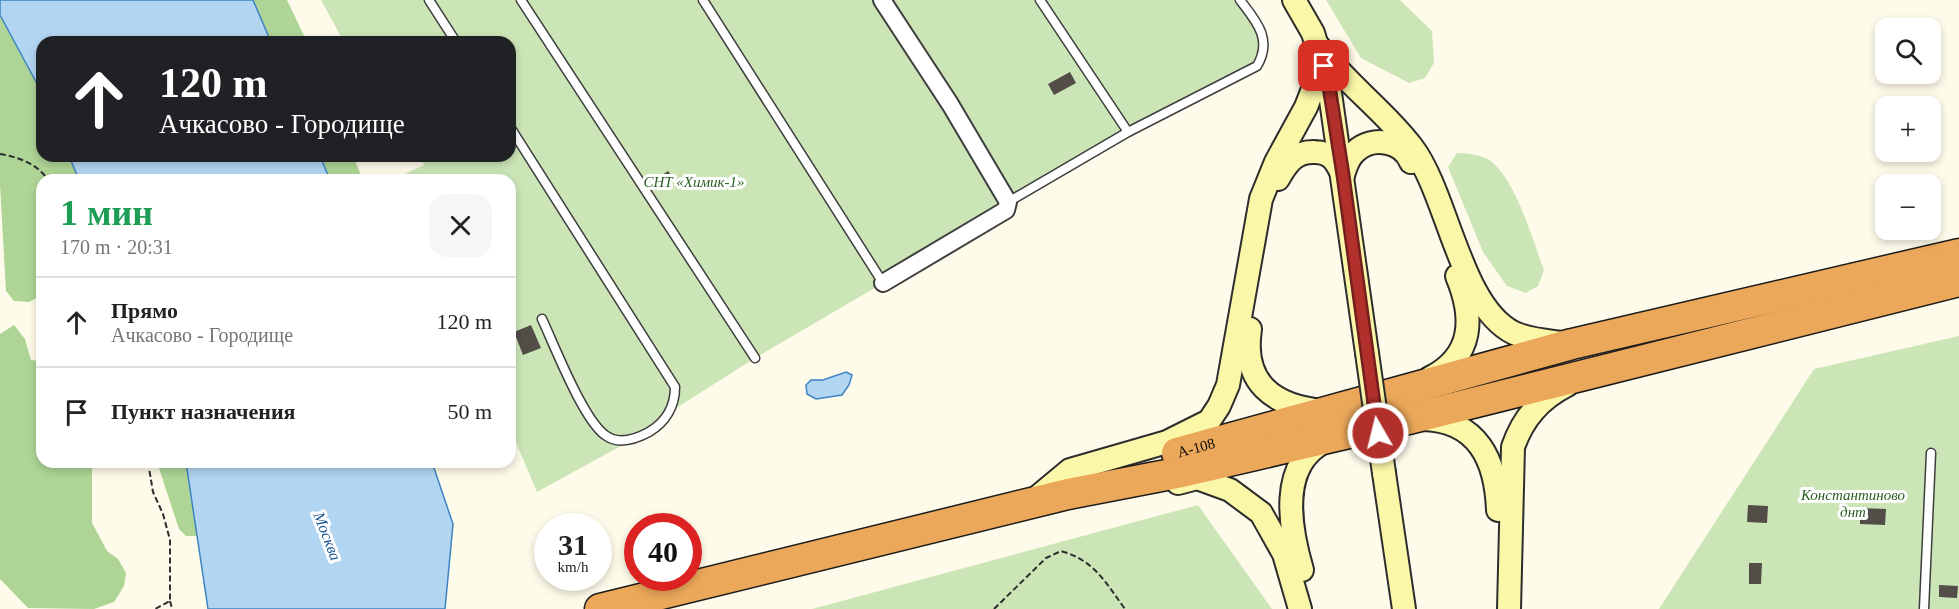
<!DOCTYPE html>
<html lang="ru">
<head>
<meta charset="utf-8">
<style>
  body { margin:0; font-family:Georgia,serif; background:#f6f6f6; color:#222; height:100vh; display:flex; flex-direction:column; font-size:22px; white-space:nowrap }
  * { box-sizing:border-box; margin:0 }
  p { font-size:20px; color:#767676 }
  .icon { flex:none; width:33px; height:33px; fill:none; stroke:currentColor; stroke-width:2; stroke-linecap:round; stroke-linejoin:round }
  .map { position:relative; flex:1; overflow:hidden }
  .sheet { position:absolute; left:36px; top:174px; width:480px; height:294px; display:flex; flex-direction:column; background:#fff; border-radius:18px; box-shadow:0 3px 9px #0003 }
  .sheet>* { flex:none }
  .top-card { position:absolute; left:36px; top:36px; width:480px; height:126px; border-radius:18px; box-shadow:0 3px 9px #0003; background:#202124; color:#fff; overflow:hidden }
  .tools { position:absolute; left:1875px; top:18px; display:grid; gap:12px }
  .tools a { display:grid; place-items:center; width:66px; height:66px; border-radius:12px; background:#fff; box-shadow:0 3px 9px #0003; font-size:30px }
  .speed { position:absolute; left:534px; top:513px; display:flex; gap:12px; font-size:30px; font-weight:700; text-align:center }
  .speed>* { display:grid; place-content:center; width:78px; height:78px; border-radius:50%; background:#fff; box-shadow:0 3px 9px #0003; line-height:1 }
  .speed small { font-size:15px; font-weight:400 }
  .speed .limit { border:9px solid #d22; background:#fff; color:#111 }
  .pin { position:absolute; display:grid; place-items:center; width:51px; height:51px; color:#fff; margin:-26px; border-radius:12px; box-shadow:0 3px 9px #0006 }
  .me { position:absolute; width:66px; margin:-33px; rotate:352deg; stroke-linejoin:round; filter:drop-shadow(0 0 4px #0008) }
  .turn { display:flex; align-items:center; gap:21px; height:126px; padding:0 24px; font-size:27px }
  .turn .icon { width:78px; height:78px; stroke-width:2.5 }
  .turn b { display:block; font-size:42px; line-height:51px }
  .round { display:grid; place-items:center; flex:none; width:63px; height:63px; border-radius:18px; background:#f6f6f6 }
  .head { display:flex; align-items:center; justify-content:space-between; height:102px; padding:0 24px }
  h1 { font-size:36px; font-weight:700; line-height:45px; color:#1e9e55 }
  ul { padding:0; list-style:none }
  li { display:flex; align-items:center; gap:18px; height:90px; padding:0 24px; border-top:2px solid #e0e0e0 }
  li div { flex:1 }
  li b { display:block; font-size:22px }
  li em { font-style:normal }
  .map>svg:first-child { display:block }
</style>
</head>
<body>
<div class="map">
<svg width="1959" height="609" viewBox="0 0 1959 609">
  <rect width="100%" height="100%" fill="#fefbea"/>
  <g fill="#cbe5b6">
    <path d="M 321,0 L 1240,0 L 1264,40 L 1257,66 L 1128,132 L 883,283 L 755,358 L 670,412 L 659,425 L 537,492 L 510,428 L 510,180 L 397,180 L 396,178 L 424,165 L 420,156 L 510,156 L 510,42 L 344,42 Z"/>
    <path d="M 1326,0 L 1400,0 L 1432,31 L 1434,63 L 1425,78 L 1409,83 L 1361,58 Z"/>
    <path d="M 1457,153 C 1468,153 1484,155 1492,162 C 1517,183 1532,239 1544,270 L 1538,286 L 1526,293 L 1507,286 L 1483,252 L 1448,167 Z"/>
    <path d="M 1959,336 L 1959,609 L 1659,609 L 1814,369 Z"/>
    <path d="M 1198,505 L 1272,609 L 812,609 Z"/>
  </g>
  <g fill="#aed596">
    <path d="M 253,0 L 287,0 L 307,42 L 271,42 Z"/>
    <path d="M 0,15 L 42,93 L 42,156 L 69,156 L 79,180 L 42,180 L 42,295 L 29,302 L 14,301 L 6,291 L 0,185 Z"/>
    <path d="M 320,156 L 353,156 L 363,180 L 330,180 Z"/>
    <path d="M 14,325 L 25,339 L 31,360 L 42,361 L 42,462 L 92,462 L 92,523 L 107,551 L 118,559 L 126,573 L 124,586 L 114,602 L 94,609 L 28,608 L 0,579 L 0,334 Z"/>
    <path d="M 157,462 L 186,462 L 198,536 L 186,536 L 179,529 Z"/>
  </g>
  <g fill="#b2d5f2" stroke="#3d84c4" stroke-width="1.5">
    <path d="M 0,0 L 253,0 L 271,42 L 42,42 L 42,93 L 0,15 Z"/>
    <path d="M 69,156 L 320,156 L 330,180 L 79,180 Z"/>
    <path d="M 846,372 L 852,375 L 849,385 L 842,395 L 816,399 L 807,394 L 806,385 L 811,380 L 823,380 Z"/>
    <path d="M 186,462 L 432,462 L 453,524 L 445,609 L 208,609 Z"/>
  </g>
  <g fill="#534d48">
    <path d="M 1070,72 L 1076,83 L 1054,95 L 1048,84 Z"/>
    <path d="M 668,171 L 675,180 L 665,188 L 658,178 Z"/>
    <path d="M 531,325 L 541,348 L 523,355 L 514,332 Z"/>
    <path d="M 1748,505 L 1768,506 L 1767,523 L 1747,522 Z"/>
    <path d="M 1860,508 L 1886,509 L 1885,525 L 1860,524 Z"/>
    <path d="M 1749,563 L 1762,563 L 1761,584 L 1749,584 Z"/>
    <path d="M 1939,585 L 1958,586 L 1957,598 L 1939,597 Z"/>
  </g>
  <g fill="none" stroke-linecap="round" stroke-linejoin="round">
    <defs>
      <g id="lane">
        <path d="M 429,0 L 456,42"/>
        <path d="M 521,0 L 755,358"/>
        <path d="M 703,0 L 883,283"/>
        <path d="M 1040,0 L 1128,132"/>
        <path d="M 510,127 L 675,387 C 675,406 666,422 649,432 C 636,439 618,445 605,435 C 583,419 555,347 542,319"/>
        <path d="M 1008,202 L 1128,132 L 1257,66 C 1273,39 1256,21 1240,0"/>
        <path d="M 1924,609 L 1931,453"/>
      </g>
      <path id="street" d="M 882,0 L 950,104 L 1008,202 L 1006,210 L 883,283"/>
      <g id="secondary">
        <path d="M 1294,0 L 1313,33 L 1329,86 L 1367,353"/>
        <path d="M 1319,47 C 1346,84 1384,110 1412,147 C 1448,194 1460,307 1514,333 C 1529,340 1547,341 1563,343"/>
        <path d="M 1343,175 C 1346,166 1348,157 1356,151 C 1372,136 1402,140 1411,162"/>
        <path d="M 1278,179 C 1287,163 1295,151 1315,152 C 1321,152 1328,154 1333,159 C 1337,163 1340,170 1343,175"/>
        <path d="M 1250,329 C 1242,383 1273,406 1323,411"/>
        <path d="M 1430,378 C 1474,356 1474,317 1457,276"/>
        <path d="M 1422,419 C 1478,420 1496,460 1498,510"/>
        <path d="M 1384,473 L 1404,609"/>
        <path d="M 1178,483 L 1197,478 L 1230,490 L 1261,513 L 1284,554 L 1300,609"/>
        <path d="M 1034,500 L 1070,470 L 1167,442 L 1209,421 L 1219,406 L 1228,385 L 1261,199 L 1276,162 L 1306,107 L 1313,89 L 1319,47"/>
        <path d="M 1302,570 C 1290,529 1278,463 1326,441"/>
        <path d="M 1509,609 L 1513,447 C 1523,418 1540,399 1567,385"/>
      </g>
      <g id="highway">
        <path id="s1" d="M 1177,453 L 1572,344 L 1959,254"/>
        <path d="M 600,609 L 1068,494 L 1182,472 L 1409,419 L 1959,281"/>
      </g>
    </defs>
    <use href="#lane" stroke="#3e3e3e" stroke-width="11"/>
    <use href="#street" stroke="#3e3e3e" stroke-width="20"/>
    <use href="#secondary" stroke="#2d2d2d" stroke-width="26"/>
    <use href="#highway" stroke="#1c1c1c" stroke-width="33"/>
    <g stroke="#2d2d2d" stroke-width="2" stroke-dasharray="6 3" stroke-linecap="butt">
      <path d="M 0,154 C 18,157 38,164 48,180"/>
      <path d="M 148,462 L 153,492 L 163,514 L 170,540 L 170,601 L 155,609"/>
      <path d="M 170,601 L 172,609"/>
      <path d="M 994,609 L 1046,558 L 1061,551 C 1094,560 1106,583 1125,609"/>
    </g>
    <use href="#lane" stroke="#fff" stroke-width="8"/>
    <use href="#street" stroke="#fff" stroke-width="16"/>
    <use href="#secondary" stroke="#faf7a8" stroke-width="22"/>
    <use href="#highway" stroke="#eba85a" stroke-width="30"/>
    <defs>
      <path id="secondary-bridge" d="M 1367,353 L 1384,473"/>
    </defs>
    <use href="#secondary-bridge" stroke="#2d2d2d" stroke-width="26" stroke-linecap="butt"/>
    <use href="#secondary-bridge" stroke="#faf7a8" stroke-width="22"/>
  </g>
  <g fill="none" stroke-linecap="round" stroke-linejoin="round">
    <defs>
      <path id="route" d="M 1324,66 L 1329,86 L 1343,175 L 1378,433"/>
    </defs>
    <use href="#route" stroke="#731f1d" stroke-width="15"/>
    <use href="#route" stroke="#b1302c" stroke-width="10"/>
  </g>
  <g text-anchor="middle" stroke-width="6" stroke-linejoin="round" paint-order="stroke">
    <g font-size="15" font-style="italic" fill="#285d20" stroke="#fff">
      <text x="694" y="187">СНТ «Химик-1»</text>
      <text x="1853" y="500">Константиново<tspan x="1853" dy="17">днт</tspan></text>
    </g>
    <g font-size="15" fill="#0b0b0b" stroke="#fff">
      <text dy="5" stroke="none"><textPath href="#s1" startOffset="20">А-108</textPath></text>
    </g>
    <g font-size="16" font-style="italic" fill="#1d5794" stroke="#fff">
      <text transform="translate(328 536) rotate(69)" y="6">Москва</text>
    </g>
  </g>
</svg>
<div class="tools">
<a><svg class="icon" aria-label="search" viewBox="0 0 24 24"><circle cx="10" cy="10" r="6"/><path d="M15 15l6 6"/></svg></a>
<a>+</a>
<a>−</a>
</div>
<div class="speed"><div>31<small>km/h</small></div><div class="limit">40</div></div>
<div class="pin" style="left:1324px;top:66px;background:#d93025"><svg class="icon" aria-label="arrive" viewBox="0 0 24 24"><path d="M6 21V4h12l-3 4 3 4H6"/></svg></div>
<svg class="me" style="left:1378px;top:433px" viewBox="-20 -20 40 40"><circle r="17" fill="#b1302c" stroke="#fff" stroke-width="3"/><path d="M0-11L8 9 0 5-8 9z" fill="#fff"/></svg>
<div class="top-card">
<div class="turn"><svg class="icon" aria-label="ahead" viewBox="0 0 24 24"><path d="M12 20V5M6 11l6-6 6 6"/></svg><div><b>120 m</b>Ачкасово - Городище</div></div>
</div>
<section class="sheet">
<div class="head"><div><h1>1 мин</h1><p>170 m · 20:31</p></div><a class="round"><svg class="icon" aria-label="close" viewBox="0 0 24 24"><path d="M6 6l12 12M18 6L6 18"/></svg></a></div>
<ul>
<li><svg class="icon" aria-label="ahead" viewBox="0 0 24 24"><path d="M12 20V5M6 11l6-6 6 6"/></svg><div><b>Прямо</b><p>Ачкасово - Городище</p></div><em>120 m</em></li>
<li><svg class="icon" aria-label="arrive" viewBox="0 0 24 24"><path d="M6 21V4h12l-3 4 3 4H6"/></svg><div><b>Пункт назначения</b></div><em>50 m</em></li>
</ul>
</section>
</div>
</body>
</html>
